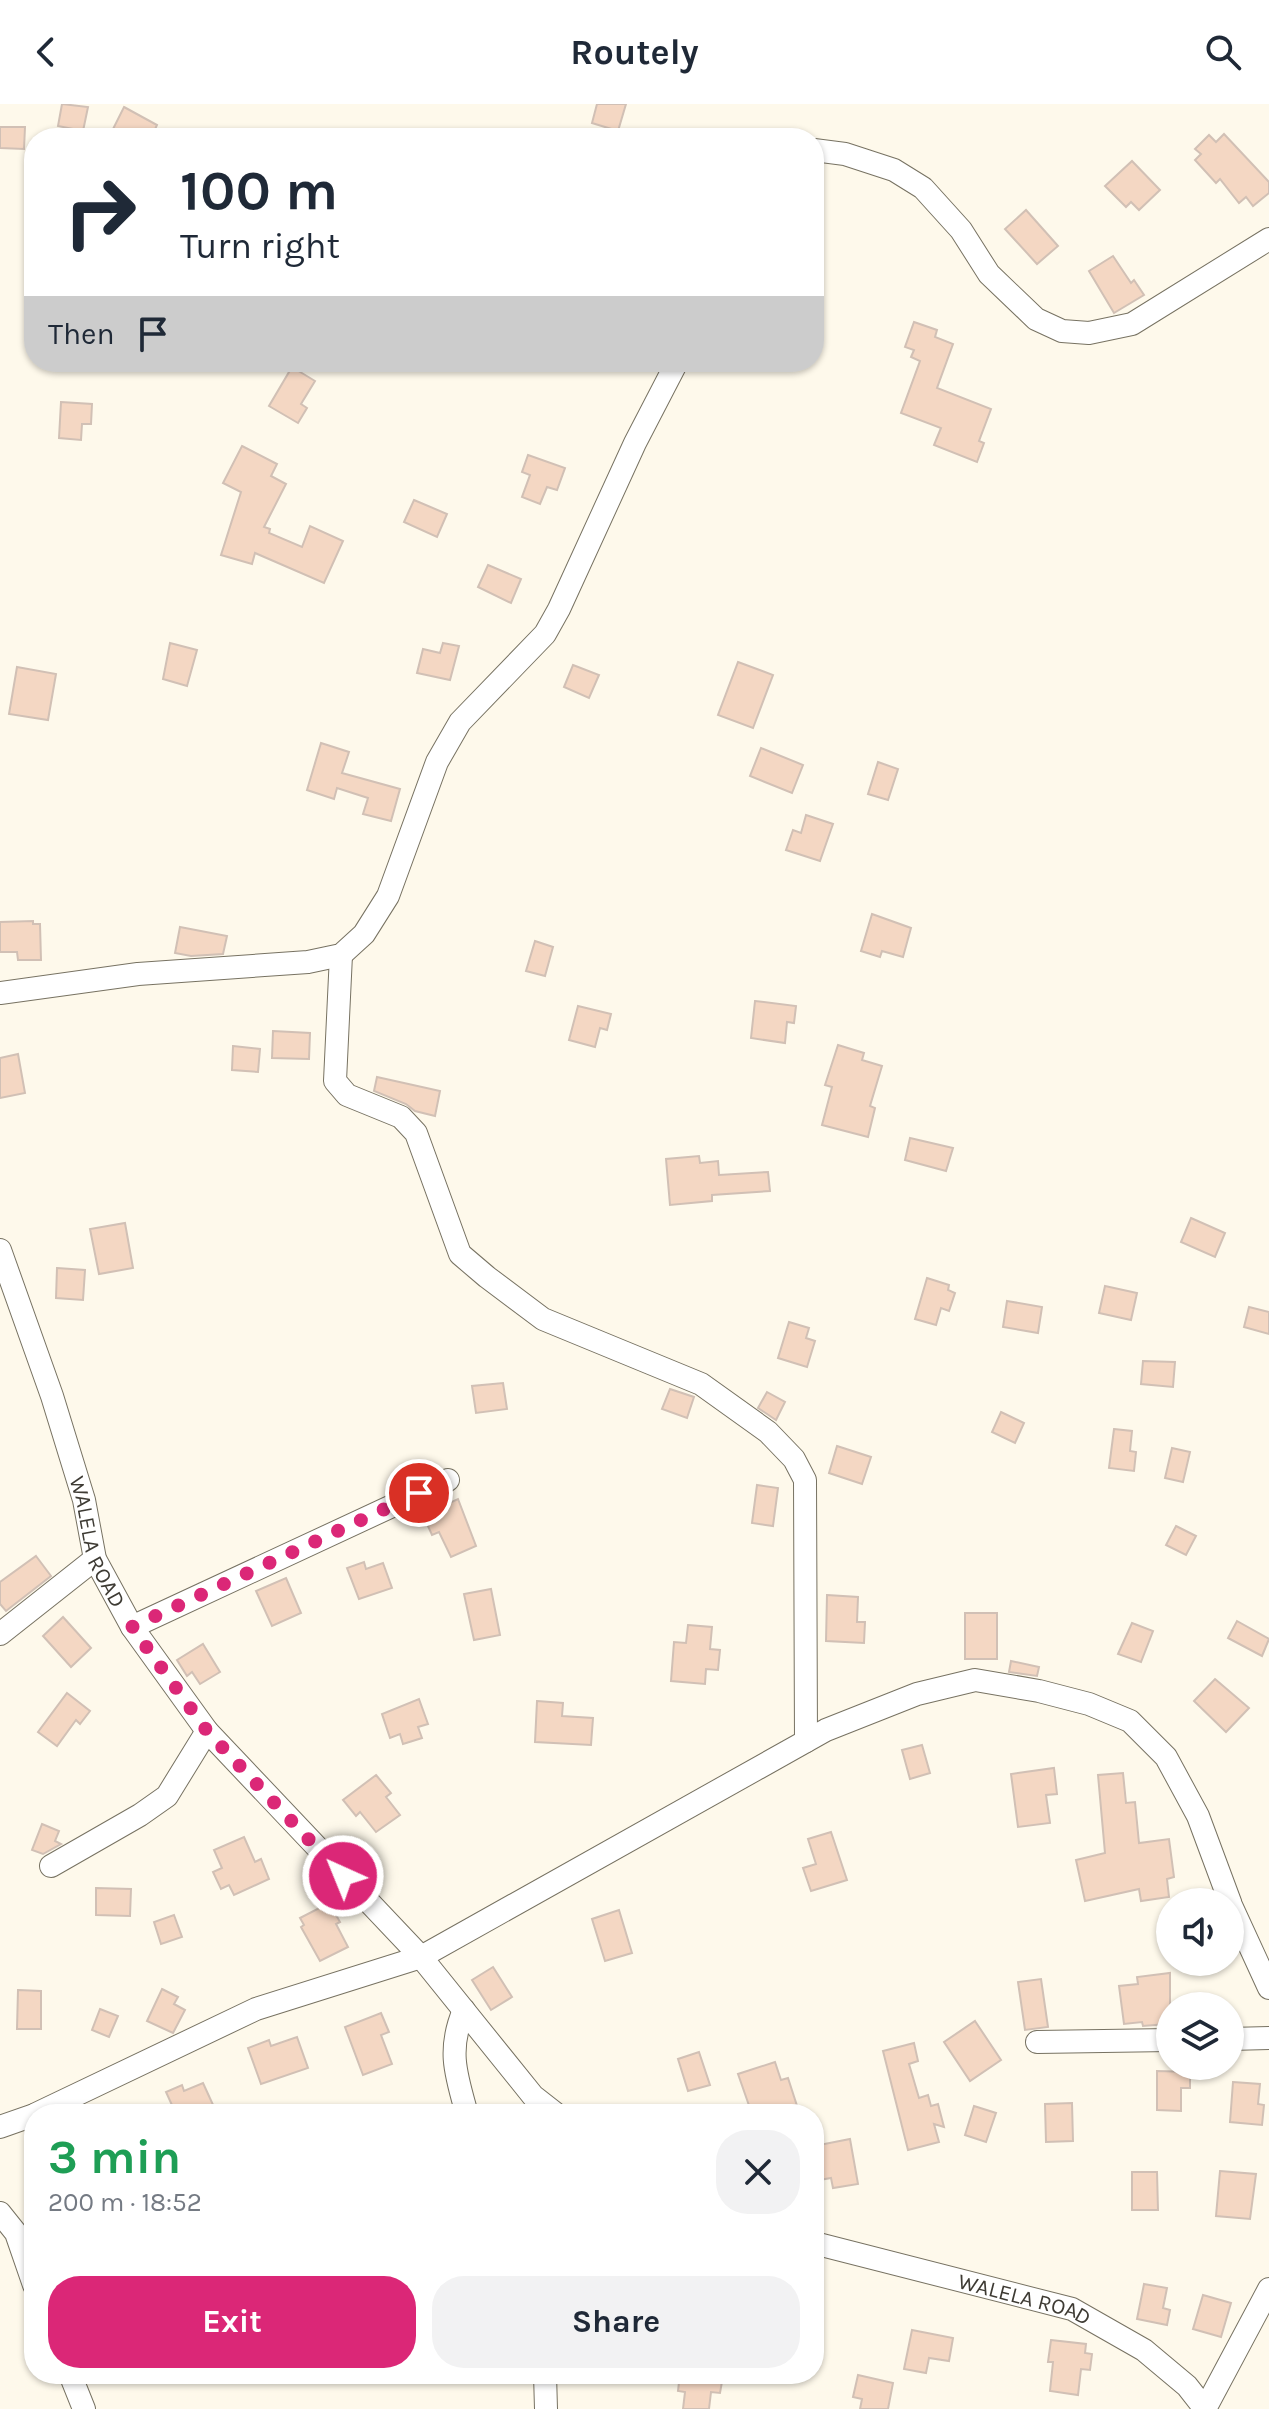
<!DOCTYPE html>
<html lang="en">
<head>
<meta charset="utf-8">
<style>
  body { margin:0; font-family:Karla,sans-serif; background:#f2f2f3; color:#1f2937; height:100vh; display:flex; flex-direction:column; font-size:30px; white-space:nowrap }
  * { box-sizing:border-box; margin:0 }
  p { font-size:26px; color:#747a83 }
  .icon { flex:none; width:44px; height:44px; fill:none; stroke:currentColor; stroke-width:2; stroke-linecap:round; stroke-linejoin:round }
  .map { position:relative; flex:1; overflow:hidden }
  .drawer { position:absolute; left:24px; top:2000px; width:800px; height:280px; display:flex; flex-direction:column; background:#fff; border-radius:32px; box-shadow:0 2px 6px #0004 }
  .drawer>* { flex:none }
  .top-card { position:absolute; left:24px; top:24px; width:800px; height:244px; border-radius:32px; box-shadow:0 2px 6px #0004; background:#fff; color:#1f2937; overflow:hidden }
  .fabs { position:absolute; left:1156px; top:1784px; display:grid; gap:16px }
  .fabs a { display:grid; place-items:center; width:88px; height:88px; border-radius:50%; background:#fff; box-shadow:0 2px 6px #0004; font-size:40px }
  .pin { position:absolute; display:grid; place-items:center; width:68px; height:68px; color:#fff; margin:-34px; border:4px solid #fff; border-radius:50%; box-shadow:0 2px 8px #0007 }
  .me { position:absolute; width:88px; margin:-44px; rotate:316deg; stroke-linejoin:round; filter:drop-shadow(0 0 6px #0008) }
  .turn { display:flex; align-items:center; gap:28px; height:168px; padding:0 24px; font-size:36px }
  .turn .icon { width:104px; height:104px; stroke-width:2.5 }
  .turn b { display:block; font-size:56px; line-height:68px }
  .then { display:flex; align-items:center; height:76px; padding:0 24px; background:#0003; gap:16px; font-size:30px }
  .round { display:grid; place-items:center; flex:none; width:84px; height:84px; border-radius:32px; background:#f2f2f3 }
  .headline { display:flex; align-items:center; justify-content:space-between; height:136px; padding:0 24px }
  h1 { font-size:48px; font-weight:700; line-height:60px; color:#1e9e55 }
  .button { display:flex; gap:16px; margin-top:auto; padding:16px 24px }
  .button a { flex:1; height:92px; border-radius:32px; background:#db2777; color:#fff; font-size:32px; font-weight:700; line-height:92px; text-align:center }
  .button a+a { background:#f2f2f3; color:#1f2937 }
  header { display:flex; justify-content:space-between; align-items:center; height:104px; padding:0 24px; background:#fff; font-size:36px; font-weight:700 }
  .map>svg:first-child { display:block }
</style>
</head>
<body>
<header><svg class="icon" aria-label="back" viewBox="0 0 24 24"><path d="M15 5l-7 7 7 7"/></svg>Routely<svg class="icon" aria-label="search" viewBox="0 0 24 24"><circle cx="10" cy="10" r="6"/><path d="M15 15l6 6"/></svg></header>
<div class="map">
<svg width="1269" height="2305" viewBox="0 0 1269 2305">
  <rect width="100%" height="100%" fill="#fef9eb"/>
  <g fill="#f4d7c3" stroke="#d1c0b5" stroke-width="2">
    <path d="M 62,0 L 88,3 L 83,27 L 58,22 Z"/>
    <path d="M 597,0 L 626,0 L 618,27 L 592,19 Z"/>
    <path d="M 124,3 L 157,21 L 151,34 L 130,34 L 113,25 Z"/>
    <path d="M 0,23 L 25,23 L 24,45 L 0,44 Z"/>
    <path d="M 1224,30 L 1269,78 L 1269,89 L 1253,102 L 1246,93 L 1239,99 L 1220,75 L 1216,79 L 1195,56 L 1201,50 L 1195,45 L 1209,31 L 1216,38 Z"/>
    <path d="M 1132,57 L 1160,86 L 1139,106 L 1131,98 L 1126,103 L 1105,82 Z"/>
    <path d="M 1026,106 L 1058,142 L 1037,160 L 1005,125 Z"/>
    <path d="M 1113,152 L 1131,179 L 1134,176 L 1144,191 L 1114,209 L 1089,167 Z"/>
    <path d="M 914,218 L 937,226 L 935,233 L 953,240 L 937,284 L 991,305 L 979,337 L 984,339 L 977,358 L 934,341 L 941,324 L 901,309 L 920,257 L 911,253 L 914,246 L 905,243 Z"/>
    <path d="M 292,263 L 315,277 L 301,300 L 307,304 L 298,319 L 269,302 Z"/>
    <path d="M 61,298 L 92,300 L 91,320 L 82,320 L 81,336 L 59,334 Z"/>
    <path d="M 242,342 L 277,360 L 271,372 L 286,380 L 264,423 L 270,425 L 269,429 L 302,443 L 310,422 L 343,437 L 324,479 L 255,449 L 252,460 L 221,451 L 241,388 L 223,379 Z"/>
    <path d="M 528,351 L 565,364 L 557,386 L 547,383 L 540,400 L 522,393 L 530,371 L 522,368 Z"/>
    <path d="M 414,396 L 447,410 L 437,433 L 404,418 Z"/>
    <path d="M 488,461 L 521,475 L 511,499 L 478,483 Z"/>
    <path d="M 170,539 L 197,546 L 187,582 L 163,575 Z"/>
    <path d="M 443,539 L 459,542 L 450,576 L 417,569 L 423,545 L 440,549 Z"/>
    <path d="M 738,558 L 773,571 L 753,624 L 718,611 Z"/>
    <path d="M 573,561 L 599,571 L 589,594 L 564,583 Z"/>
    <path d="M 17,563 L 56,570 L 48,616 L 9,610 Z"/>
    <path d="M 321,639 L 349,648 L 342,669 L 400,685 L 391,717 L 363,710 L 368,694 L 337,684 L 334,695 L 307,686 Z"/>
    <path d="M 761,644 L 803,661 L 792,689 L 750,672 Z"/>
    <path d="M 878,658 L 898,665 L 888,696 L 868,690 Z"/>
    <path d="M 806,711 L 833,720 L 820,757 L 786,746 L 793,726 L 801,729 Z"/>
    <path d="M 872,810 L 911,824 L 903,853 L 882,847 L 880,853 L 861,847 Z"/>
    <path d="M 33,817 L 33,820 L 40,820 L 41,856 L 18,856 L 17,848 L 0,848 L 0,818 Z"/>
    <path d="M 180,823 L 227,832 L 223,850 L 191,852 L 175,849 Z"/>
    <path d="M 535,837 L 553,843 L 545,872 L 526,867 Z"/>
    <path d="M 755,897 L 796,902 L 794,919 L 787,918 L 785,939 L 751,934 Z"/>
    <path d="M 578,902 L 611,910 L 607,926 L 600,924 L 595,943 L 569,936 Z"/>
    <path d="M 273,927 L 310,929 L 309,955 L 272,954 Z"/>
    <path d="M 838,941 L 864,949 L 862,956 L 882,962 L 870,1002 L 875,1004 L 868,1033 L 822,1021 L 832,983 L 825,981 Z"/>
    <path d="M 233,942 L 260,945 L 258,968 L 232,966 Z"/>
    <path d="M 18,950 L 25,989 L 0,994 L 0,954 Z"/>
    <path d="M 377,973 L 440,987 L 435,1012 L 415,1007 L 406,1000 L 374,987 Z"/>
    <path d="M 910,1034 L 953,1044 L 946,1067 L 905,1056 Z"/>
    <path d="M 699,1052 L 700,1059 L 718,1057 L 719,1071 L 768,1068 L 770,1087 L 712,1091 L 712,1097 L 670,1101 L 666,1055 Z"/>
    <path d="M 1191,1114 L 1225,1129 L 1215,1153 L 1181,1138 Z"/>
    <path d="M 125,1119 L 133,1164 L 99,1170 L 90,1125 Z"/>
    <path d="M 57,1164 L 85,1166 L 83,1196 L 56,1194 Z"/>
    <path d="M 927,1174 L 949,1181 L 948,1186 L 955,1189 L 949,1207 L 941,1204 L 936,1221 L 915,1215 Z"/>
    <path d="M 1105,1182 L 1137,1189 L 1131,1216 L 1099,1209 Z"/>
    <path d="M 1007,1197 L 1042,1203 L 1038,1229 L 1003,1223 Z"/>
    <path d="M 1249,1203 L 1269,1208 L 1269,1230 L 1244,1223 Z"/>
    <path d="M 789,1218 L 809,1224 L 806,1234 L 815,1237 L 807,1263 L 778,1254 Z"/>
    <path d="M 1143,1257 L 1175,1258 L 1173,1283 L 1141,1280 Z"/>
    <path d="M 503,1279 L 507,1305 L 476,1309 L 472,1282 Z"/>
    <path d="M 670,1285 L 694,1293 L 687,1314 L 662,1305 Z"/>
    <path d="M 767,1288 L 785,1298 L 776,1316 L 758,1304 Z"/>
    <path d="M 1001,1308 L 1024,1319 L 1015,1339 L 992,1328 Z"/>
    <path d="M 1114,1325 L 1132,1327 L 1130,1347 L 1136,1348 L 1134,1367 L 1109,1364 Z"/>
    <path d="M 837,1342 L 871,1353 L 862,1380 L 829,1369 Z"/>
    <path d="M 1172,1344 L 1190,1348 L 1183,1378 L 1165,1374 Z"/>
    <path d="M 757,1381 L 778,1384 L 773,1422 L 752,1419 Z"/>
    <path d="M 458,1395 L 476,1442 L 451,1453 L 439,1428 L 432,1431 L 423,1411 Z"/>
    <path d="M 1176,1422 L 1196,1432 L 1186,1451 L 1166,1441 Z"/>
    <path d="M 36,1452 L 51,1472 L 6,1507 L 0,1500 L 0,1478 Z"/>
    <path d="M 364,1458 L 366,1465 L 383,1459 L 392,1484 L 359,1495 L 347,1464 Z"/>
    <path d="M 286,1474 L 301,1509 L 272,1522 L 256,1487 Z"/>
    <path d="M 491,1485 L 500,1531 L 474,1536 L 464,1490 Z"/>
    <path d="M 827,1491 L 858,1493 L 857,1518 L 865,1518 L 864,1539 L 826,1537 Z"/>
    <rect x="965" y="1509" width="32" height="46"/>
    <path d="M 63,1513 L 91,1544 L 71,1563 L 43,1532 Z"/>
    <path d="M 1237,1517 L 1269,1535 L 1262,1552 L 1228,1534 Z"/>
    <path d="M 1132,1519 L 1153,1527 L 1141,1558 L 1118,1550 Z"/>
    <path d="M 688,1521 L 712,1523 L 710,1545 L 720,1546 L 718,1566 L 706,1565 L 705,1580 L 671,1577 L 674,1538 L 686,1539 Z"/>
    <path d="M 203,1540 L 220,1568 L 200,1580 L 192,1568 L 187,1572 L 177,1556 Z"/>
    <path d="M 1011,1557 L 1039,1563 L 1037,1572 L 1009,1568 Z"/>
    <path d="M 1215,1575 L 1249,1604 L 1226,1628 L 1194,1597 Z"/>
    <path d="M 67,1589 L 90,1607 L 80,1620 L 76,1616 L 57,1642 L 38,1628 Z"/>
    <path d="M 419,1595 L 428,1620 L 418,1623 L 422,1634 L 403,1640 L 400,1630 L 390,1634 L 382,1610 Z"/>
    <path d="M 537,1597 L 563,1599 L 562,1612 L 593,1614 L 591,1641 L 535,1638 Z"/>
    <path d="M 922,1641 L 930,1669 L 910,1675 L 902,1646 Z"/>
    <path d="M 1054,1664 L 1057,1690 L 1046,1691 L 1050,1719 L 1018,1723 L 1011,1670 Z"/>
    <path d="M 1123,1669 L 1126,1699 L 1135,1698 L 1139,1739 L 1169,1735 L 1174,1773 L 1167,1775 L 1169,1793 L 1141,1797 L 1139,1785 L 1085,1797 L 1076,1756 L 1105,1749 L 1098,1671 Z"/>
    <path d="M 376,1671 L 391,1689 L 386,1693 L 400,1711 L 376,1728 L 360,1708 L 356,1712 L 343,1696 Z"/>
    <path d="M 42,1720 L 59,1727 L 55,1737 L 61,1740 L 43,1750 L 32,1746 Z"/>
    <path d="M 831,1728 L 847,1776 L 811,1787 L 803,1764 L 816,1760 L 808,1735 Z"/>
    <path d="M 244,1733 L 255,1758 L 261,1755 L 269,1775 L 234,1791 L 229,1781 L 221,1785 L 213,1768 L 222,1764 L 214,1746 Z"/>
    <path d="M 96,1784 L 131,1785 L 130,1812 L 96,1811 Z"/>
    <path d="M 329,1799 L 340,1818 L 336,1820 L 348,1843 L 320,1857 L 301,1823 L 304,1821 L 300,1814 Z"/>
    <path d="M 619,1806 L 632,1849 L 605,1857 L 592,1815 Z"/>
    <path d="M 174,1811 L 182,1833 L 161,1840 L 154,1818 Z"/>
    <path d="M 493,1863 L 512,1893 L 491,1906 L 472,1876 Z"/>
    <path d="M 1170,1869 L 1170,1912 L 1166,1912 L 1167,1920 L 1143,1922 L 1142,1918 L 1124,1920 L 1119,1882 L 1138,1880 L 1137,1873 Z"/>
    <path d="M 1041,1875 L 1048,1923 L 1025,1926 L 1018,1878 Z"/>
    <path d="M 162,1885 L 178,1893 L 174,1900 L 185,1906 L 173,1929 L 147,1917 Z"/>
    <path d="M 18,1886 L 41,1887 L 41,1925 L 17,1925 Z"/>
    <path d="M 100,1905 L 118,1912 L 109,1933 L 92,1926 Z"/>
    <path d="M 381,1909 L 389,1928 L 381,1931 L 392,1960 L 363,1971 L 345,1923 Z"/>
    <path d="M 975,1917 L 1001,1956 L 970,1977 L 944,1938 Z"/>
    <path d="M 297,1933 L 308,1964 L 261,1980 L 248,1944 L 269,1936 L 271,1942 Z"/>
    <path d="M 914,1939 L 918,1957 L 909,1960 L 919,1994 L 928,1991 L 931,2002 L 938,2000 L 944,2023 L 934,2020 L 939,2038 L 908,2046 L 883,1947 Z"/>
    <path d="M 699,1948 L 710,1981 L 688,1987 L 678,1955 Z"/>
    <path d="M 775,1958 L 781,1976 L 788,1974 L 798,2005 L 784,2010 L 752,2010 L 738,1970 Z"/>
    <path d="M 1157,1967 L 1190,1968 L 1190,1984 L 1181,1984 L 1181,2007 L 1157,2006 Z"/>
    <path d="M 1233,1978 L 1260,1980 L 1258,2000 L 1264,2001 L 1262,2021 L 1230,2018 Z"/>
    <path d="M 203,1979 L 214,2003 L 197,2010 L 176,2010 L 166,1988 L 182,1981 L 184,1987 Z"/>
    <path d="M 1072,1999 L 1073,2037 L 1046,2038 L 1045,2000 Z"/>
    <path d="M 974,2002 L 996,2009 L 986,2038 L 965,2031 Z"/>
    <path d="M 850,2035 L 858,2080 L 833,2084 L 831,2074 L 814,2077 L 814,2042 Z"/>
    <path d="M 1220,2067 L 1256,2070 L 1250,2115 L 1216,2112 Z"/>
    <path d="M 1132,2068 L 1157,2068 L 1158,2106 L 1132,2106 Z"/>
    <path d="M 1144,2180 L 1167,2184 L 1163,2204 L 1170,2206 L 1167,2221 L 1137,2215 Z"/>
    <path d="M 1203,2191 L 1231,2199 L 1221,2233 L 1193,2225 Z"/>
    <path d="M 912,2226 L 953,2234 L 949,2257 L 929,2254 L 926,2269 L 904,2265 Z"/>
    <path d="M 1051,2236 L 1086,2240 L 1085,2249 L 1092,2250 L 1090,2266 L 1081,2265 L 1078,2291 L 1050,2287 L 1053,2258 L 1048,2258 Z"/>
    <path d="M 680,2270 L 723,2272 L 720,2289 L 711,2288 L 709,2305 L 683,2305 L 685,2288 L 678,2287 Z"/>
    <path d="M 858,2271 L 893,2279 L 888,2305 L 860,2305 L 862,2295 L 853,2293 Z"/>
  </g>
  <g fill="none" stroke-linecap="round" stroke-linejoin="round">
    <defs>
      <g id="minor">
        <path d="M 814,46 L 845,50 L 894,66 L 923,84 L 961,126 L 989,170 L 1036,215 L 1062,227 L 1089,229 L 1132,220 L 1269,135"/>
        <path d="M 341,851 L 335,977 L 347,991 L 401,1013 L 416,1029 L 460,1150 L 487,1173 L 543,1215 L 701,1280 L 768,1328 L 794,1355 L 805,1376 L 806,1637"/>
        <path d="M 0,889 L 138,870 L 308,858 L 341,851 L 364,830 L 388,792 L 437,658 L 460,618 L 545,530 L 559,505 L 635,339 L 677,258"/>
        <path id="s1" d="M 0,1146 L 52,1292 L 84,1396 L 95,1455 L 132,1523 L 207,1627 L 421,1853 L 533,1992 L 556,2010"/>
        <path d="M 132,1523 L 448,1376"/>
        <path d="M 0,1530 L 95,1455"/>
        <path d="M 51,1762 L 140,1711 L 167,1692 L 207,1627"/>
        <path d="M 1230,1799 L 1269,1884"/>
        <path d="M 464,1906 C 447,1946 456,1971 467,2010"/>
        <path d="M 1230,1935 L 1269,1934"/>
        <path d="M 1037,1938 L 1170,1936"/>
        <path d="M 36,2010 L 256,1905 L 421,1853 L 826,1626 L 917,1590 L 975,1576 L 1039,1587 L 1089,1600 L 1130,1617 L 1166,1653 L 1198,1712 L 1230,1798"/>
        <path d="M 0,2023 L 34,2011"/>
        <path d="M 0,2109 L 16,2129 L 34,2181"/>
        <path id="s2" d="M 814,2139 L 1072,2205 L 1144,2246 L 1187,2282 L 1205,2305"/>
        <path d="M 70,2270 L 84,2305"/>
        <path d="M 545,2270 L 546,2305"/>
        <path d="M 1205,2305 L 1269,2185"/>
      </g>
    </defs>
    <use href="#minor" stroke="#777262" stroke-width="24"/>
    <use href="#minor" stroke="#fff" stroke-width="22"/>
  </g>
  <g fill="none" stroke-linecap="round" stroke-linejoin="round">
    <path stroke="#db2777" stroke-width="14" stroke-dasharray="0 25.2" d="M 343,1772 L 207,1627 L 132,1523 L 419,1389"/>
  </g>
  <g text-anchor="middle" stroke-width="6" stroke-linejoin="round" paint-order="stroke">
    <g font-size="22" fill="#3e3b34" stroke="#fef9eb">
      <text dy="8" stroke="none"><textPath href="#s1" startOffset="308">WALELA ROAD</textPath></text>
      <text dy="8" stroke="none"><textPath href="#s2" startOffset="218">WALELA ROAD</textPath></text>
    </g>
  </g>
</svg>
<div class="fabs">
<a><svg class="icon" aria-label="sound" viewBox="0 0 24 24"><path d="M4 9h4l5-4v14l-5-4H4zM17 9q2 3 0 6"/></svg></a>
<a><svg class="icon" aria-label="layers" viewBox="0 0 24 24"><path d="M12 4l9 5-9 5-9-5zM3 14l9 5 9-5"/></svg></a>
</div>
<div class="pin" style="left:419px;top:1389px;background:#d93025"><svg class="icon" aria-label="arrive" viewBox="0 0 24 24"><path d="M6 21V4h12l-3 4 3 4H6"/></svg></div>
<svg class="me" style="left:343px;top:1772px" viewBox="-20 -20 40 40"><circle r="17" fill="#db2777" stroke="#fff" stroke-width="3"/><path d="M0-11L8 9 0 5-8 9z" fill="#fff"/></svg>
<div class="top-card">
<div class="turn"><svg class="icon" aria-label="right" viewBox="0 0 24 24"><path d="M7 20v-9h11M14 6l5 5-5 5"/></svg><div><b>100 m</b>Turn right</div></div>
<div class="then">Then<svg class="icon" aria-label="arrive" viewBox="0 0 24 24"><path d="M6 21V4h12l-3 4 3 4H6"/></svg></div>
</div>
<section class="drawer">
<div class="headline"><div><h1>3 min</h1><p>200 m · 18:52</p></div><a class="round"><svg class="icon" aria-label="close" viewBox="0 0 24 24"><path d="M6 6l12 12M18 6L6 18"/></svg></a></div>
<div class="button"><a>Exit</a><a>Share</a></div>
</section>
</div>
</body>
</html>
